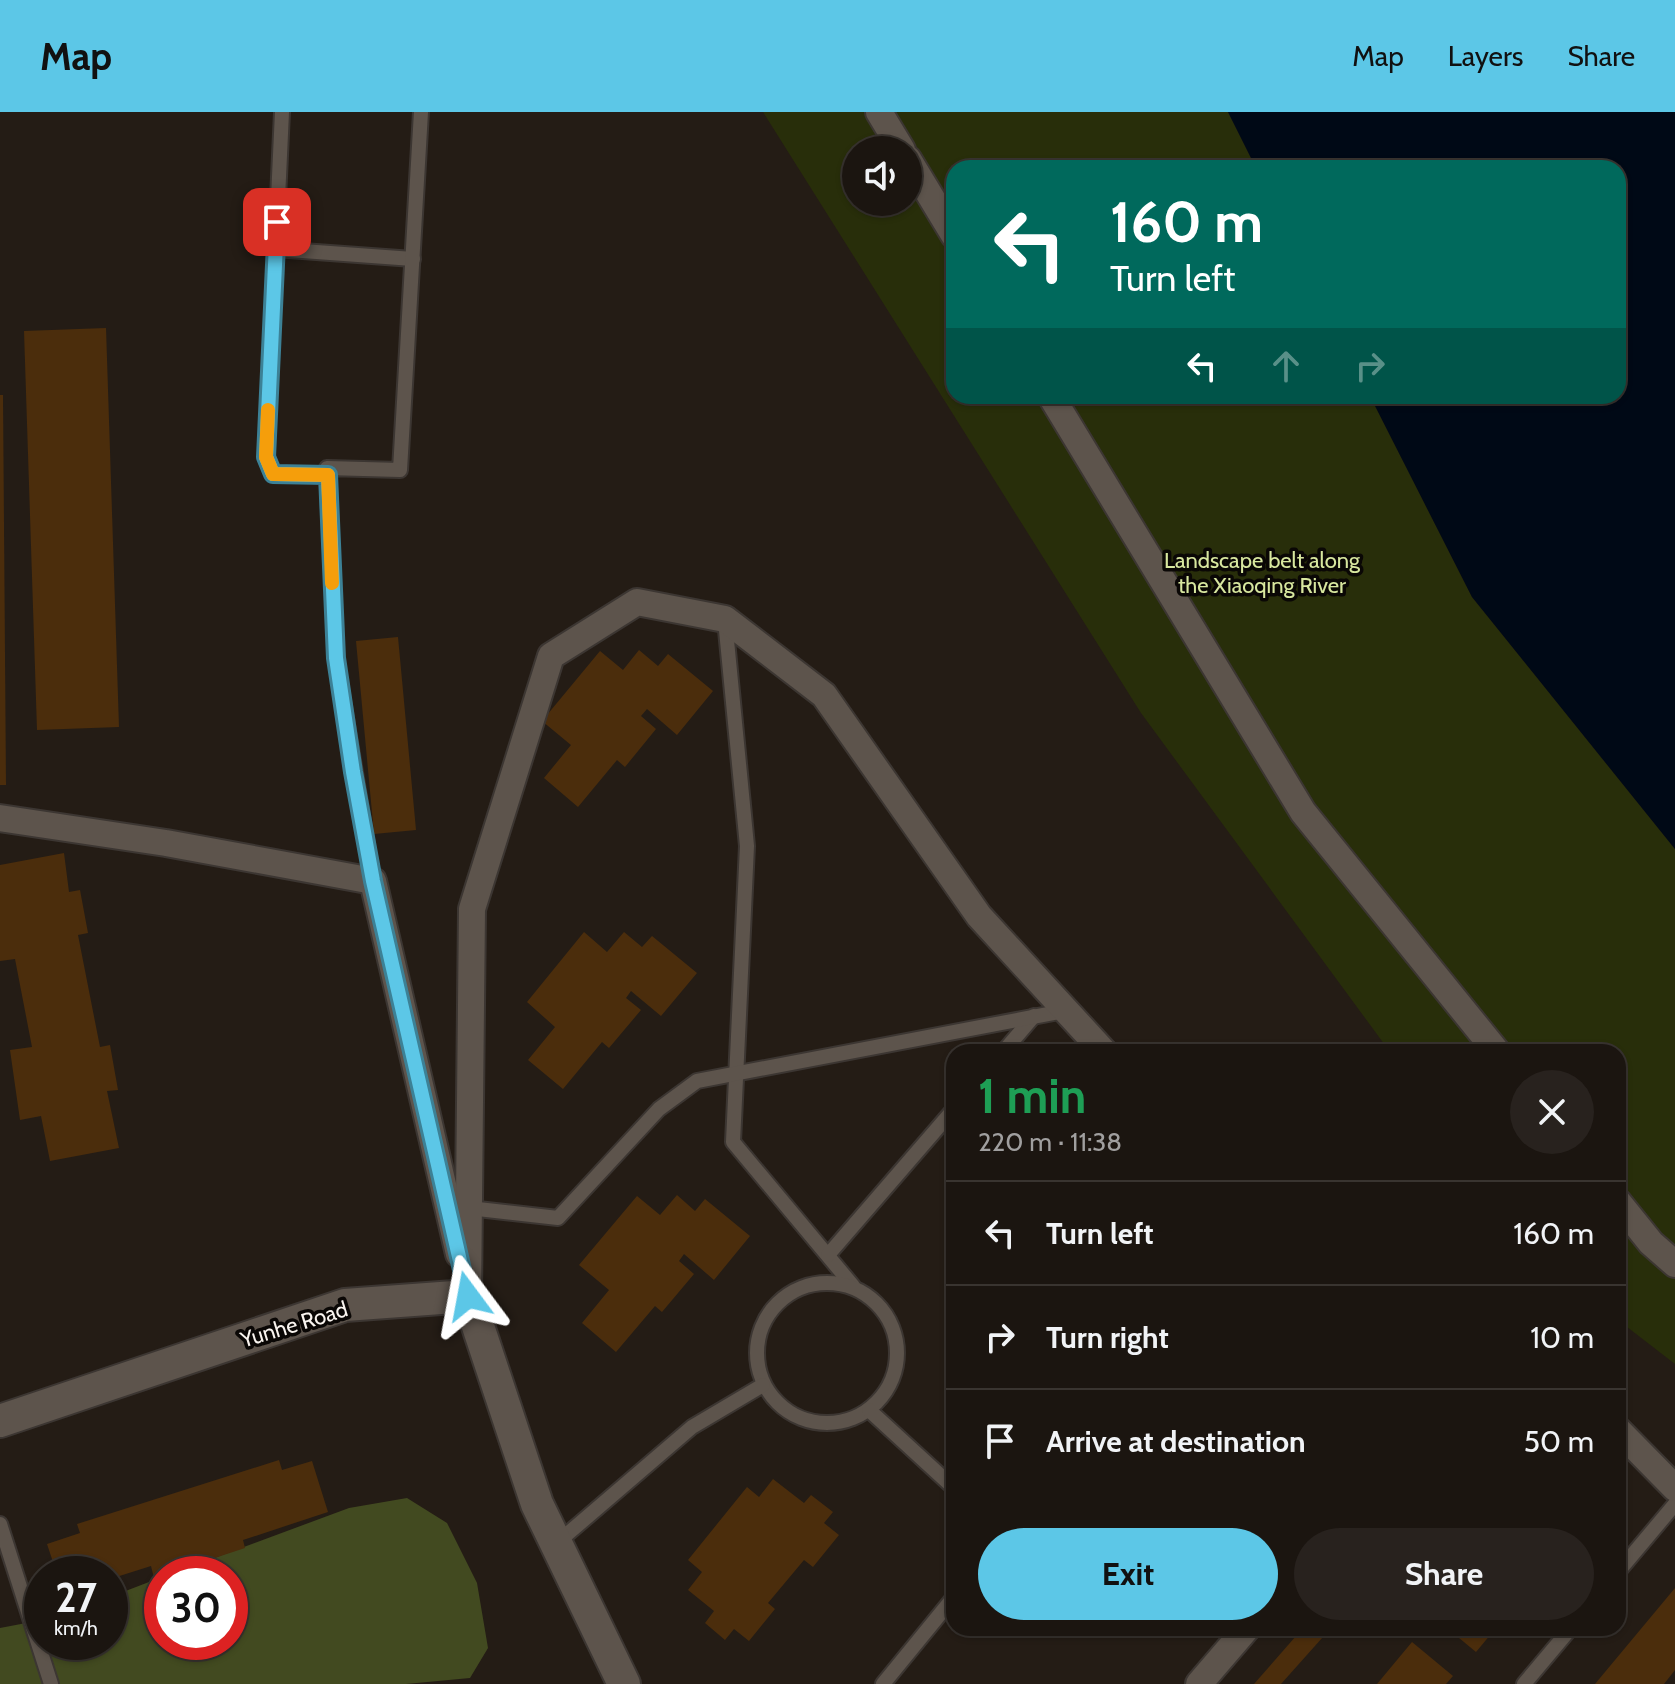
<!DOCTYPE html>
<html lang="en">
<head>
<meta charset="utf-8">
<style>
  body { margin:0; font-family:Cabin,sans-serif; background:#28221e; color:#f1f3f6; height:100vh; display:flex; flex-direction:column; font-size:30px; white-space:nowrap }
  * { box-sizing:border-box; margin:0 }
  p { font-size:26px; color:#a09f9f }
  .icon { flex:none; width:44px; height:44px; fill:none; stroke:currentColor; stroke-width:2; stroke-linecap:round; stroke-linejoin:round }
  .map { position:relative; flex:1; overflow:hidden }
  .panel { position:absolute; left:946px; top:932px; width:680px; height:592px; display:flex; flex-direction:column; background:#1b1510; border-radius:24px; box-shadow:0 2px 6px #0004,0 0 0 2px #393430 }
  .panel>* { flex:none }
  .banner { position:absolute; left:946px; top:48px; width:680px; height:244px; border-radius:24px; box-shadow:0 2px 6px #0004,0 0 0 2px #393430; background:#00695c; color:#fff; overflow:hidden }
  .tools { position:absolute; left:842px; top:24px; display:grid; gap:16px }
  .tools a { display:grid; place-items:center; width:80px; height:80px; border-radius:50%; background:#1b1510; box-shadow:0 2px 6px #0004,0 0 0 2px #393430; font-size:40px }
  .speed { position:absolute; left:24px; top:1444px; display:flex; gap:16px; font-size:40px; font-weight:700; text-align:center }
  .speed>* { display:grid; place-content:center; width:104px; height:104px; border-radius:50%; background:#1b1510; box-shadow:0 2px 6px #0004,0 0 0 2px #393430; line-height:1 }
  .speed small { font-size:20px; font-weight:400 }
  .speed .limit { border:12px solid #d22; background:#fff; color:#111 }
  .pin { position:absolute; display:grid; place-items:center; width:68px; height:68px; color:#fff; margin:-34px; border-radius:16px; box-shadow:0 4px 12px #0006 }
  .me { position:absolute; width:88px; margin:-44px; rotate:347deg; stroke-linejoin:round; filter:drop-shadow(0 0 6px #0008) }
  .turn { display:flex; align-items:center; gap:28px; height:168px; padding:0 32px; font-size:36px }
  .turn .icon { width:104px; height:104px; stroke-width:2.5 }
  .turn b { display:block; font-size:56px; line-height:68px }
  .lanes { display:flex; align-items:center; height:76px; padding:0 32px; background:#0003; justify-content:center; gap:40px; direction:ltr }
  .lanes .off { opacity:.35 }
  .round { display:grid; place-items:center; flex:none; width:84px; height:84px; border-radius:42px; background:#28221e }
  .summary { display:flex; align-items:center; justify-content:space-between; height:136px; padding:0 32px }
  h1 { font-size:48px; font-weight:700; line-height:60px; color:#1e9e55 }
  .action { display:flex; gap:16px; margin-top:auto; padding:16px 32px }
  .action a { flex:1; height:92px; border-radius:48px; background:#5cc7e7; color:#111; font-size:32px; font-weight:700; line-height:92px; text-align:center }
  .action a+a { background:#28221e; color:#f1f3f6 }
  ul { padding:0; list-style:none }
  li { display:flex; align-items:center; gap:24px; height:104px; padding:0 32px; border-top:2px solid #393430 }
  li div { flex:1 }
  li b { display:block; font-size:30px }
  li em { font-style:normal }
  header { display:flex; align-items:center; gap:48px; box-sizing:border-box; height:112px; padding:0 40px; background:#5cc7e7; color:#111 }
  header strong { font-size:38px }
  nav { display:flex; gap:44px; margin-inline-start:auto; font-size:28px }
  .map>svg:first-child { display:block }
</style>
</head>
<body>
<header>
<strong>Map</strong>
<nav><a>Map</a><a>Layers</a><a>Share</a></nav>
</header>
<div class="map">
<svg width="1675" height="1572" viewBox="0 0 1675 1572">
  <rect width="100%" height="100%" fill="#241c15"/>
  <path fill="#282e0a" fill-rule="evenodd" d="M 763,0 L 1228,0 L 1256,56 L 954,56 L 954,284 L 1370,284 L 1472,485 L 1675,737 L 1675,1252 L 1618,1208 L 1618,940 L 1390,940 L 1141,601 ZM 856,38 L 908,38 L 908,90 L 856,90 Z"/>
  <path fill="#424a20" d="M 407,1386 L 447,1411 L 477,1471 L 488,1536 L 470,1566 L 406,1572 L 0,1572 L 0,1516 L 42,1508 L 42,1530 L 110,1530 L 110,1485 L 162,1465 L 162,1530 L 230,1530 L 230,1462 L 171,1462 L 349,1396 Z"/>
  <path fill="#000916" d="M 1228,0 L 1675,0 L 1675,737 L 1472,485 L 1370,284 L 1618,284 L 1618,56 L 1256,56 Z"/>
  <g fill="#4b2d0c">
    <path d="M 106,216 L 119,615 L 37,618 L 24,219 Z"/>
    <path d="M 0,283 L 3,283 L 6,673 L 0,673 Z"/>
    <path d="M 398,525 L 416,718 L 374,722 L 356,529 Z"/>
    <path d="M 639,538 L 658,554 L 668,542 L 713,579 L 677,623 L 647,597 L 641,604 L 656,617 L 625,655 L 617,648 L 578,695 L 544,666 L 571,633 L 542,609 L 600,539 L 623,558 Z"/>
    <path d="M 64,741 L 69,780 L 80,778 L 88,821 L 78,823 L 100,935 L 110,933 L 118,978 L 107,979 L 119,1036 L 50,1049 L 41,1004 L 20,1008 L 10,938 L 32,935 L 15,847 L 0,849 L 0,753 Z"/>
    <path d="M 584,820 L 607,840 L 624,820 L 642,835 L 652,824 L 697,861 L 661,904 L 631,879 L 626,886 L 641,898 L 609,936 L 602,930 L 563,977 L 528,948 L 555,915 L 527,890 Z"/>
    <path d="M 677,1083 L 695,1099 L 705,1087 L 750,1124 L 714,1168 L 684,1142 L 679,1149 L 694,1162 L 662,1200 L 655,1194 L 616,1240 L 582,1211 L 609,1178 L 579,1153 L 637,1084 L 660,1103 Z"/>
    <path d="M 279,1348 L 282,1358 L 312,1349 L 328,1400 L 243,1428 L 245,1436 L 154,1466 L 151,1454 L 110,1467 L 110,1462 L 57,1462 L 47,1432 L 80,1421 L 77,1412 Z"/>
    <path d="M 773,1367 L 804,1391 L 811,1383 L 833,1400 L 824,1411 L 839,1423 L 813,1455 L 804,1448 L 768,1491 L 775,1497 L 749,1529 L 734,1517 L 725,1528 L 705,1511 L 714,1499 L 688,1478 L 702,1460 L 688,1448 L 747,1375 L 759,1385 Z"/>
    <path d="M 1675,1476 L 1675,1558 L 1664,1572 L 1595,1572 Z"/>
    <path d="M 1303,1516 L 1331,1516 L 1281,1572 L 1254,1572 Z"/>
    <path d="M 1447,1516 L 1496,1516 L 1476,1540 Z"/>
    <path d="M 1412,1530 L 1453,1564 L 1446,1572 L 1377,1572 Z"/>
  </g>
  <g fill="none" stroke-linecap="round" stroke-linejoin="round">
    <defs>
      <g id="service">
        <path d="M 282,0 L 266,345 L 273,362 L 328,363"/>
        <path d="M 275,137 L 413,147"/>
        <path d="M 725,508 L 747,734 L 733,1030 L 853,1174"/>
        <path d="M 373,769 L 336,546 L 327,356 L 400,358 L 421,0"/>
        <path d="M 1003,940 L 1034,904"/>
        <path d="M 469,1096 L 558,1106 L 659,997 L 697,969 L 1064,899"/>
        <path d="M 828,1143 L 954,997"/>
        <circle cx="827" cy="1241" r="70"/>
        <path d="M 869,1298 L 954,1376"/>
        <path d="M 0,1412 L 51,1572"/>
        <path d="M 558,1430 L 692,1315 L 763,1273"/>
        <path d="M 1618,1460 L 1675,1392"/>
        <path d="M 883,1572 L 954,1485"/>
        <path d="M 1524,1572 L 1571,1516"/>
      </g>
      <g id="minor">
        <path d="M 879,0 L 902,38"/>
        <path d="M 908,47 L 954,123"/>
        <path d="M 1051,284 L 1303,700 L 1497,940"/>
        <path d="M 0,706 L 166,731 L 373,769 L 459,1142"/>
        <path d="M 1618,1090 L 1651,1131 L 1675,1152"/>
        <path d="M 468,1184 L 472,797 L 551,544 L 637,490 L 725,507 L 824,583 L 979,804 L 1104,940"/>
        <path d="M 1618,1318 L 1675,1376"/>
        <path d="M 1199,1572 L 1247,1516"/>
      </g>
      <path id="tertiary" d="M 0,1309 L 345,1193 L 468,1184 L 537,1392 L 624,1572"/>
    </defs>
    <use href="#service" stroke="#3c3632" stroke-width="18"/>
    <use href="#minor" stroke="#3c3632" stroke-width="30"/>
    <use href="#tertiary" stroke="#3c3632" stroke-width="36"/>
    <use href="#service" stroke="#5d544c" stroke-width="14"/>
    <use href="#minor" stroke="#5d544c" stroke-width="26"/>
    <use href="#tertiary" stroke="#5d544c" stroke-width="32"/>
  </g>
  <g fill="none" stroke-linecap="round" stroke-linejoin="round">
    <defs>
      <path id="route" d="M 277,110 L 266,345 L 273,362 L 328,363 L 336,546 L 353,660 L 373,769 L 468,1184"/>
    </defs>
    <use href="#route" stroke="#3c8196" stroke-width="20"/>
    <use href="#route" stroke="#5cc7e7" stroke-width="14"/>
    <path stroke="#f59e0b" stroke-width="14" d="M 268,298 L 266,345 L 273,362 L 328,363 L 332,471"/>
  </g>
  <g text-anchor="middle" stroke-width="7" stroke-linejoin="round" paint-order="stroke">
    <g font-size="22" fill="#d8e79f" stroke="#0a0705">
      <text x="1262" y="456">Landscape belt along<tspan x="1262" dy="25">the Xiaoqing River</tspan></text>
    </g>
    <g font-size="22" fill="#f9f4ef" stroke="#0a0705">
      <text transform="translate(294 1212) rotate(-17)" y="8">Yunhe Road</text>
    </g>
  </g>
</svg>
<div class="tools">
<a><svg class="icon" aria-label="sound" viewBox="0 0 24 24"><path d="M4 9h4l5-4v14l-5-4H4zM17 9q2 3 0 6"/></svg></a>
</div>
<div class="speed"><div>27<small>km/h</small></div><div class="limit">30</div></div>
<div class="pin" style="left:277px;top:110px;background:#d93025"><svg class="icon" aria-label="arrive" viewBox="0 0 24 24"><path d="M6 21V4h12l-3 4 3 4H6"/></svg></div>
<svg class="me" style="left:468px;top:1184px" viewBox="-20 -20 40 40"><path d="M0-17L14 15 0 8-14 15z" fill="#5cc7e7" stroke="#fff" stroke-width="4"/></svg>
<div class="banner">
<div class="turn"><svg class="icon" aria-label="left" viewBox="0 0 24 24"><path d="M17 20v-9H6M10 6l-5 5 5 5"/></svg><div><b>160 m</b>Turn left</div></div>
<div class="lanes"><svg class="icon" aria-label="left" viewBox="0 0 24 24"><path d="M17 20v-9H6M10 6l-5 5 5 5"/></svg><svg class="icon off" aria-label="ahead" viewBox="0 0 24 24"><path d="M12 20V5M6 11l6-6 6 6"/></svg><svg class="icon off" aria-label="right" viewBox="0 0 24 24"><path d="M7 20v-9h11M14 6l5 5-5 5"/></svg></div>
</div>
<section class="panel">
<div class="summary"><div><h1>1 min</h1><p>220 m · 11:38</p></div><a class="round"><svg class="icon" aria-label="close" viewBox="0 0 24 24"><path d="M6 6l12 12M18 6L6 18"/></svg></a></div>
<ul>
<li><svg class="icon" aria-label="left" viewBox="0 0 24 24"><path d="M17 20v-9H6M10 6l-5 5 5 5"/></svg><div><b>Turn left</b></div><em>160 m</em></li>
<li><svg class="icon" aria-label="right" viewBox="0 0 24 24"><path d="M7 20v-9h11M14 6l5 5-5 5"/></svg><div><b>Turn right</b></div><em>10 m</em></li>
<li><svg class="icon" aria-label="arrive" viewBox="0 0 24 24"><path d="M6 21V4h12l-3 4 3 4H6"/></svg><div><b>Arrive at destination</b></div><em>50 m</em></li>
</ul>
<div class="action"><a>Exit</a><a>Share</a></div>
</section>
</div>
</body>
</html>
